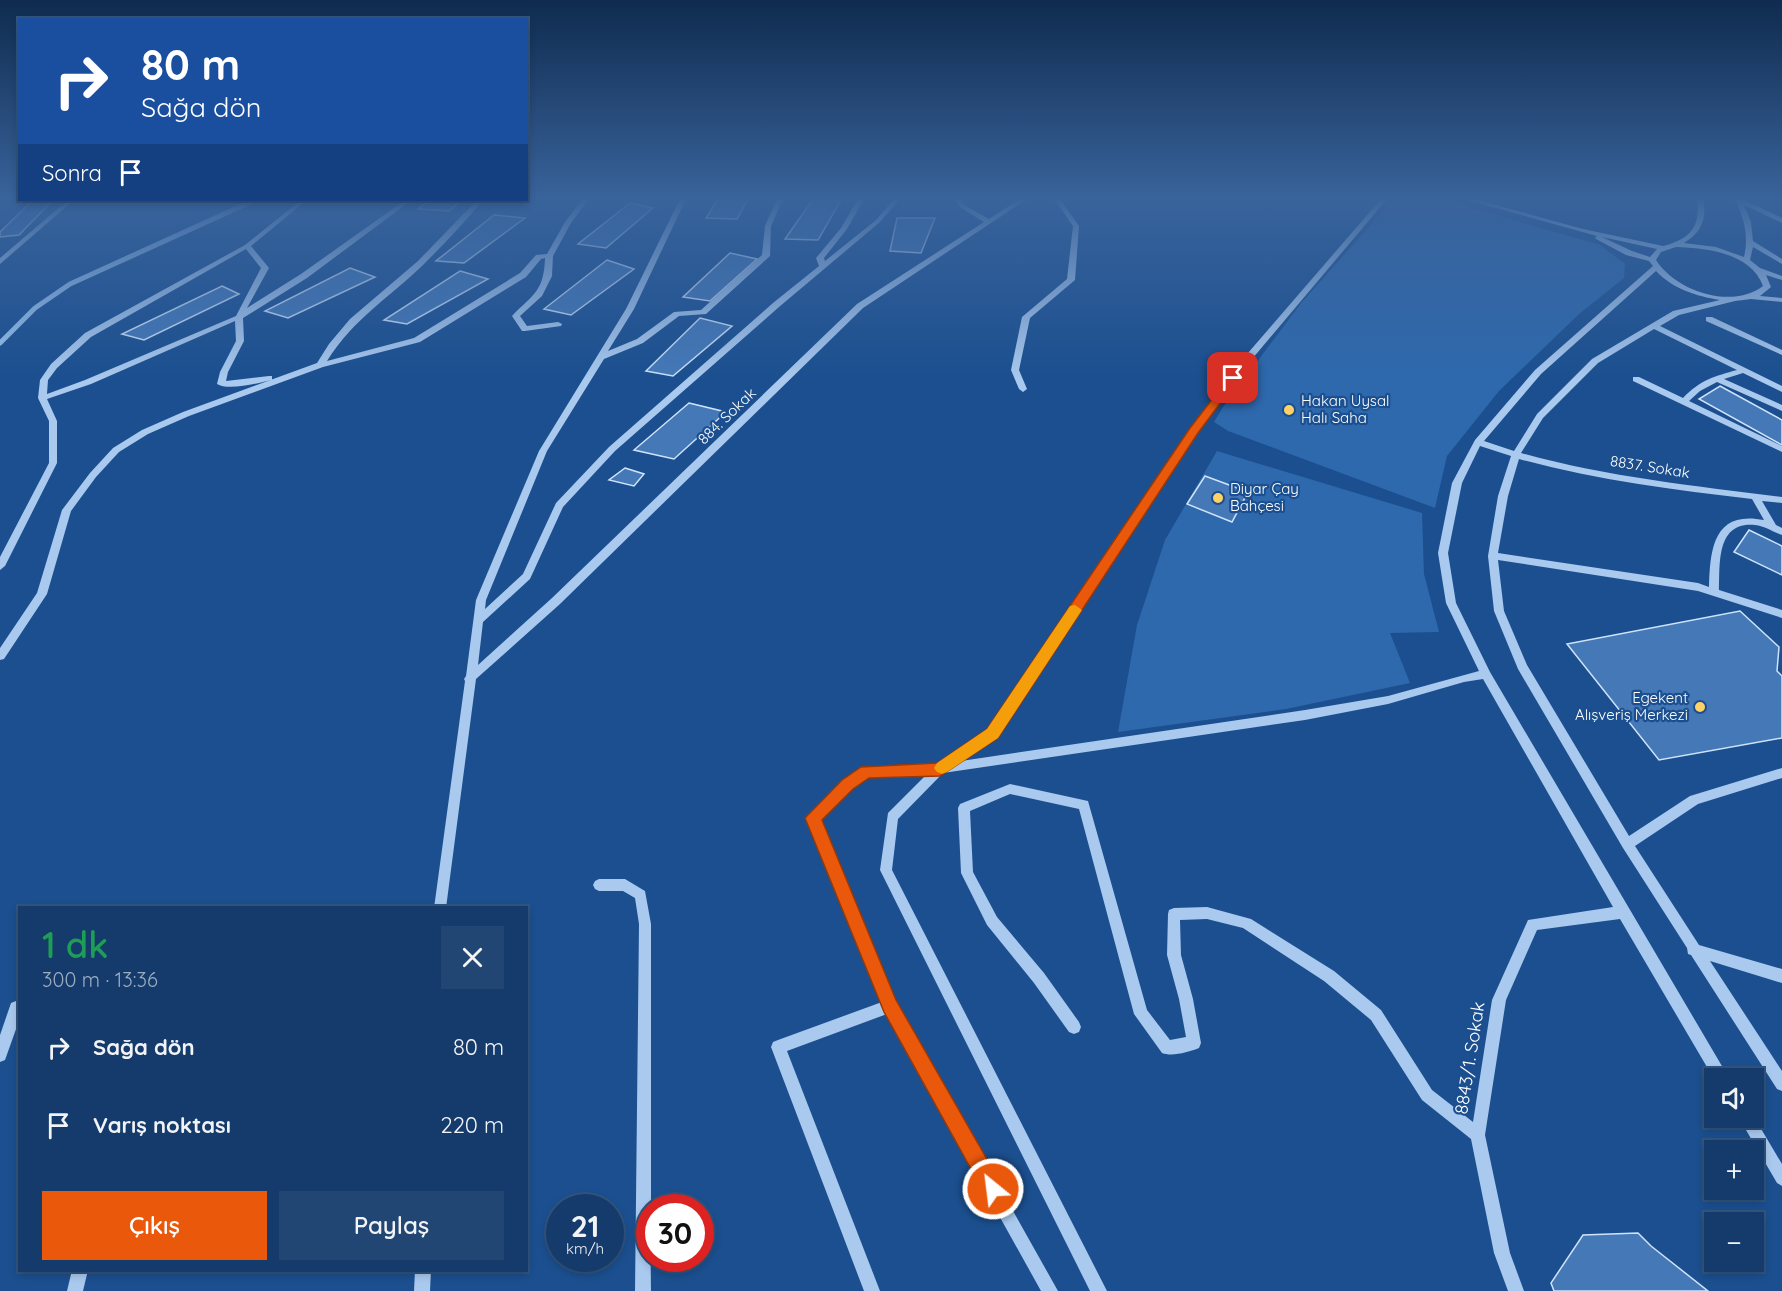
<!DOCTYPE html>
<html lang="tr">
<head>
<meta charset="utf-8">
<style>
  body { margin:0; font-family:Quicksand,sans-serif; background:#214673; color:#f1f3f6; height:100vh; display:flex; flex-direction:column; font-size:22px; white-space:nowrap }
  * { box-sizing:border-box; margin:0 }
  p { font-size:20px; color:#9dadc1 }
  .icon { flex:none; width:33px; height:33px; fill:none; stroke:currentColor; stroke-width:2; stroke-linecap:round; stroke-linejoin:round }
  .map { position:relative; flex:1; overflow:hidden }
  .panel { position:absolute; left:18px; top:906px; width:510px; height:366px; display:flex; flex-direction:column; background:#143b6b; border-radius:0px; box-shadow:0 3px 9px #0003,0 0 0 2px #33557e }
  .panel>* { flex:none }
  .guide { position:absolute; left:18px; top:18px; width:510px; height:183px; border-radius:0px; box-shadow:0 3px 9px #0003,0 0 0 2px #33557e; background:#1a4fa0; color:#fff; overflow:hidden }
  .fabs { position:absolute; left:1704px; top:1068px; display:grid; gap:12px }
  .fabs a { display:grid; place-items:center; width:60px; height:60px; border-radius:0px; background:#143b6b; box-shadow:0 3px 9px #0003,0 0 0 2px #33557e; font-size:30px }
  .speed { position:absolute; left:546px; top:1194px; display:flex; gap:12px; font-size:30px; font-weight:700; text-align:center }
  .speed>* { display:grid; place-content:center; width:78px; height:78px; border-radius:50%; background:#143b6b; box-shadow:0 3px 9px #0003,0 0 0 2px #33557e; line-height:1 }
  .speed small { font-size:15px; font-weight:400 }
  .speed .limit { border:9px solid #d22; background:#fff; color:#111 }
  .pin { position:absolute; display:grid; place-items:center; width:51px; height:51px; color:#fff; margin:-26px; border-radius:12px; box-shadow:0 3px 9px #0006 }
  .me { position:absolute; width:66px; margin:-33px; rotate:331deg; stroke-linejoin:round; filter:drop-shadow(0 0 4px #0008) }
  .turn { display:flex; align-items:center; gap:21px; height:126px; padding:0 24px; font-size:27px }
  .turn .icon { width:78px; height:78px; stroke-width:2.5 }
  .turn b { display:block; font-size:42px; line-height:51px }
  .then { display:flex; align-items:center; height:57px; padding:0 24px; background:#0003; gap:12px; font-size:22px }
  .round { display:grid; place-items:center; flex:none; width:63px; height:63px; border-radius:0px; background:#214673 }
  .head { display:flex; align-items:center; justify-content:space-between; height:102px; padding:0 24px }
  h1 { font-size:36px; font-weight:600; line-height:45px; color:#1e9e55 }
  .primary-button { display:flex; gap:12px; margin-top:auto; padding:12px 24px }
  .primary-button a { flex:1; height:69px; border-radius:0px; background:#ea580c; color:#fff; font-size:24px; font-weight:600; line-height:69px; text-align:center }
  .primary-button a+a { background:#214673; color:#f1f3f6 }
  ul { padding:0; list-style:none }
  li { display:flex; align-items:center; gap:18px; height:78px; padding:0 24px }
  li div { flex:1 }
  li b { display:block; font-size:22px }
  li em { font-style:normal }
  .map>svg:first-child { display:block }
</style>
</head>
<body>
<div class="map">
<svg width="1782" height="1291" viewBox="0 0 1782 1291">
  <rect width="100%" height="100%" fill="#1b4f8f"/>
  <g fill="#2e69ad">
    <path d="M 1394,199 L 1440,199 L 1600,245 L 1625,264 L 1624,278 L 1579,314 L 1499,391 L 1447,456 L 1435,508 L 1228,431 L 1214,422 L 1223,407 L 1302,302 Z"/>
    <path d="M 1217,451 L 1422,513 L 1424,574 L 1439,632 L 1390,633 L 1410,683 L 1286,709 L 1118,732 L 1137,625 L 1165,540 Z"/>
  </g>
  <g fill="none" stroke-linecap="round" stroke-linejoin="round">
    <path stroke="#9cc4f0" stroke-width="5" d="M 0,343 L 35,308 L 70,284 L 255,200"/>
  </g>
  <g fill="#4478b7" stroke="#cfe3fa" stroke-width="1.5">
    <path d="M 718,199 L 748,199 L 737,219 L 706,218 Z"/>
    <path d="M 813,199 L 841,200 L 818,240 L 785,239 Z"/>
    <path d="M 33,200 L 53,200 L 19,235 L 0,237 L 0,232 Z"/>
    <path d="M 430,200 L 462,200 L 449,211 L 418,209 Z"/>
    <path d="M 630,203 L 653,208 L 606,248 L 578,244 Z"/>
    <path d="M 494,215 L 525,218 L 464,263 L 436,261 Z"/>
    <path d="M 897,218 L 935,218 L 921,253 L 890,251 Z"/>
    <path d="M 730,253 L 757,259 L 710,301 L 683,297 Z"/>
    <path d="M 607,260 L 634,269 L 571,315 L 544,309 Z"/>
    <path d="M 350,268 L 375,277 L 288,318 L 265,311 Z"/>
    <path d="M 460,271 L 488,279 L 407,324 L 384,320 Z"/>
    <path d="M 222,286 L 239,294 L 144,340 L 122,334 Z"/>
    <path d="M 700,318 L 732,326 L 673,376 L 646,371 Z"/>
    <path d="M 1720,386 L 1782,420 L 1782,445 L 1699,399 Z"/>
    <path d="M 689,403 L 726,412 L 674,459 L 634,450 Z"/>
    <path d="M 625,468 L 644,474 L 634,486 L 609,480 Z"/>
    <path d="M 1205,476 L 1248,492 L 1232,522 L 1187,504 Z"/>
    <path d="M 1749,530 L 1782,546 L 1782,575 L 1734,552 Z"/>
    <path d="M 1740,611 L 1779,647 L 1777,671 L 1782,676 L 1782,738 L 1659,760 L 1567,644 Z"/>
    <path d="M 1638,1233 L 1651,1246 L 1708,1291 L 1554,1291 L 1551,1283 L 1583,1235 Z"/>
  </g>
  <g fill="none" stroke-linecap="round" stroke-linejoin="round">
    <g fill="#a9c9ee" fill-rule="evenodd">
      <path d="M 583,199 L 589,199 L 571,223 L 553,256 L 552,276 L 542,296 L 520,316 L 527,326 L 558,322 L 562,324 L 561,326 L 525,331 L 522,331 L 512,316 C 533,294 544,292 545,258 L 541,259 L 526,277 L 420,342 L 323,367 L 189,416 L 148,434 L 119,452 L 96,477 L 71,511 L 47,594 L 4,659 L 0,660 L 0,648 L 37,593 L 62,510 L 90,473 L 113,448 L 142,430 L 183,412 L 317,363 L 329,344 L 350,319 L 418,261 L 477,200 L 483,200 C 465,222 444,244 424,264 C 389,298 354,318 327,361 L 414,338 L 520,273 L 536,255 L 547,254 L 565,222 Z"/>
      <path d="M 680,199 L 686,199 L 634,309 L 608,351 L 637,339 L 674,312 L 701,310 L 762,255 L 765,226 L 777,199 L 783,199 L 771,226 L 770,256 L 706,314 L 679,316 L 643,343 L 604,359 L 547,451 L 486,600 L 485,609 L 523,574 L 556,503 L 609,447 L 773,303 L 819,266 L 816,258 L 841,228 L 858,199 L 864,199 L 847,229 L 824,258 L 825,261 L 876,220 L 894,199 L 900,199 L 880,222 L 779,307 L 615,451 L 563,507 L 530,579 L 483,622 L 478,665 L 552,598 L 857,304 L 984,222 L 960,207 L 954,199 L 960,199 L 964,205 L 989,219 L 1020,199 L 1027,199 L 863,308 L 560,604 L 476,679 L 446,908 L 434,908 L 465,681 L 464,679 L 466,676 L 476,600 L 539,451 L 626,309 Z"/>
      <path d="M 1054,199 L 1060,199 L 1079,226 L 1075,280 L 1030,318 L 1019,370 L 1027,389 L 1023,392 L 1019,389 L 1011,370 L 1022,317 L 1067,279 L 1073,226 Z"/>
      <path d="M 1381,199 L 1387,199 L 1247,365 L 1197,433 L 996,737 L 961,761 L 1305,710 L 1388,696 L 1479,671 L 1446,603 L 1438,553 L 1452,483 L 1475,440 L 1535,370 L 1653,266 L 1649,261 L 1626,255 L 1596,239 L 1595,238 L 1597,236 L 1464,199 L 1474,199 L 1583,229 L 1663,246 C 1689,239 1701,228 1697,199 L 1703,199 C 1707,219 1702,232 1684,243 L 1716,247 L 1744,257 C 1749,235 1744,219 1735,199 L 1742,199 L 1782,218 L 1782,223 L 1744,205 L 1751,222 L 1753,241 L 1782,259 L 1782,264 L 1753,247 L 1750,260 L 1760,268 L 1782,276 L 1782,280 L 1766,275 L 1771,287 L 1760,296 L 1782,298 L 1782,302 L 1751,299 L 1735,301 L 1679,315 L 1660,326 L 1782,386 L 1782,392 L 1743,373 L 1724,379 L 1782,405 L 1782,411 L 1717,382 L 1700,391 L 1689,401 L 1782,446 L 1782,452 L 1633,381 L 1633,377 L 1639,377 L 1683,398 C 1700,380 1715,376 1737,370 L 1654,329 L 1598,363 L 1543,418 L 1521,453 C 1607,477 1694,486 1782,497 L 1782,503 L 1762,501 L 1776,525 L 1782,528 L 1782,535 C 1773,532 1765,526 1755,525 C 1716,521 1720,564 1719,590 L 1782,610 L 1782,618 L 1698,591 L 1498,560 L 1504,611 L 1527,665 L 1629,836 L 1690,796 L 1782,768 L 1782,778 L 1698,804 L 1635,846 L 1699,945 L 1782,969 L 1782,983 L 1710,961 L 1782,1071 L 1782,1091 L 1777,1089 L 1691,955 L 1688,954 L 1687,948 L 1623,848 L 1518,669 L 1494,611 L 1488,556 L 1498,496 L 1511,456 L 1480,446 L 1462,483 L 1448,553 L 1456,603 L 1490,672 L 1729,1078 L 1714,1079 L 1620,919 L 1537,930 L 1506,1000 L 1485,1135 L 1510,1253 L 1524,1291 L 1508,1291 L 1494,1253 L 1471,1139 L 1422,1100 L 1371,1020 L 1324,981 L 1243,928 L 1207,919 L 1180,920 L 1181,955 L 1193,999 L 1201,1043 L 1199,1048 C 1189,1052 1172,1057 1162,1053 L 1134,1014 L 1079,809 L 1010,794 L 970,811 L 973,872 L 997,917 L 1044,973 L 1079,1022 L 1081,1027 L 1079,1032 L 1074,1034 L 1069,1032 L 1034,983 L 987,925 L 961,873 L 958,808 L 960,804 L 1010,784 L 1088,801 L 1147,1010 L 1170,1040 L 1186,1037 L 1179,999 L 1167,955 L 1168,914 L 1169,910 L 1174,908 L 1207,907 L 1251,919 L 1334,971 L 1381,1010 L 1432,1090 L 1473,1122 L 1492,1000 L 1528,920 L 1613,907 L 1483,679 L 1464,682 L 1388,704 L 1305,720 L 943,773 L 898,819 L 892,870 L 1107,1291 L 1090,1291 L 880,870 L 888,813 L 927,774 L 868,777 L 852,789 L 820,820 L 895,1001 L 1058,1291 L 1041,1291 L 887,1014 L 787,1051 L 880,1291 L 864,1291 L 771,1047 L 773,1042 L 778,1040 L 882,1002 L 807,818 L 809,814 L 844,781 L 862,768 L 938,764 L 988,731 L 1191,429 L 1241,361 ZM 1602,237 L 1657,249 L 1650,257 L 1632,251 ZM 1676,247 C 1707,248 1751,253 1763,286 C 1731,310 1676,291 1656,260 L 1661,252 ZM 1656,271 C 1673,289 1696,296 1720,300 L 1673,311 L 1592,359 L 1537,414 L 1514,451 L 1484,441 L 1541,374 ZM 1519,459 C 1595,480 1673,490 1752,499 L 1764,520 C 1714,510 1710,548 1709,587 L 1698,583 L 1498,553 L 1508,496 Z"/>
      <path d="M 68,200 L 74,200 L 0,264 L 0,258 Z"/>
      <path d="M 301,200 L 307,200 L 251,246 L 269,268 L 247,308 L 301,274 L 405,200 L 412,200 L 307,278 L 243,318 L 244,341 L 228,372 L 226,381 L 269,376 L 272,376 L 272,380 C 259,383 228,391 217,384 L 220,372 L 236,341 L 235,321 L 91,384 L 47,399 L 57,421 L 57,463 L 5,566 L 0,570 L 0,557 L 49,463 L 49,421 L 38,398 L 40,380 L 51,364 L 85,333 L 245,245 ZM 246,249 L 261,268 L 236,316 L 85,380 L 47,394 L 48,380 L 57,368 L 91,337 Z"/>
      <path d="M 1706,317 L 1712,317 L 1782,350 L 1782,355 L 1706,321 Z"/>
      <path d="M 599,879 L 625,879 L 645,891 L 651,924 L 651,1208 L 650,1208 L 651,1291 L 635,1291 L 639,924 L 635,898 L 623,891 L 599,891 L 595,889 L 593,885 L 595,881 Z"/>
      <path d="M 16,1001 L 20,1003 L 20,1018 L 5,1060 L 0,1062 L 0,1035 L 11,1003 Z"/>
      <path d="M 1754,1117 L 1782,1164 L 1782,1186 L 1777,1183 L 1739,1118 Z"/>
      <path d="M 72,1270 L 88,1270 L 83,1291 L 67,1291 Z"/>
      <path d="M 415,1270 L 431,1270 L 430,1291 L 414,1291 Z"/>
    </g>
  </g>
  <linearGradient id="sky" x2="0" y2="1"><stop stop-color="#0f2b4f"/><stop offset="0.52" stop-color="#39639b"/><stop offset="1" stop-color="#39639b" stop-opacity="0"/></linearGradient>
  <rect width="1782" height="380" fill="url(#sky)"/>
  <path fill="#ea580c" stroke="#983908" stroke-width="1.5" d="M 1233,375 L 1239,378 L 1198,433 L 998,738 L 940,776 L 869,778 L 853,789 L 822,820 L 896,1000 L 1000,1182 L 1003,1189 L 1000,1196 L 993,1199 L 986,1196 L 884,1012 L 805,818 L 842,780 L 861,767 L 937,763 L 987,729 L 1190,428 L 1230,376 Z"/>
  <path fill="#f59e0b" d="M 1075,605 L 1082,610 L 1080,613 L 998,738 L 947,772 L 942,774 L 937,772 L 934,768 L 937,763 L 987,729 L 1070,606 Z"/>
  <g fill="#ffd166" stroke="#1b4f8f" stroke-width="2">
    <circle cx="1289" cy="410" r="6"/>
    <circle cx="1218" cy="498" r="6"/>
    <circle cx="1700" cy="707" r="6"/>
  </g>
  <g text-anchor="middle" stroke-width="4.5" stroke-linejoin="round" paint-order="stroke">
    <g font-size="15" fill="#fff" stroke="#1b4f8f" text-anchor="start">
      <text x="1301" y="406">Hakan Uysal<tspan x="1301" dy="17">Halı Saha</tspan></text>
      <text x="1230" y="494">Diyar Çay<tspan x="1230" dy="17">Bahçesi</tspan></text>
      <text x="1688" y="703" text-anchor="end">Egekent<tspan x="1688" dy="17">Alışveriş Merkezi</tspan></text>
    </g>
    <g font-size="15" fill="#fff" stroke="#1b4f8f">
      <text transform="translate(727 416) rotate(-44)" y="5">884. Sokak</text>
      <text transform="translate(1650 467) rotate(9)" y="5">8837. Sokak</text>
    </g>
    <g font-size="18" fill="#fff" stroke="#1b4f8f">
      <text transform="translate(1470 1058) rotate(-81)" y="6">8843/1. Sokak</text>
    </g>
  </g>
</svg>
<div class="fabs">
<a><svg class="icon" aria-label="sound" viewBox="0 0 24 24"><path d="M4 9h4l5-4v14l-5-4H4zM17 9q2 3 0 6"/></svg></a>
<a>+</a>
<a>−</a>
</div>
<div class="speed"><div>21<small>km/h</small></div><div class="limit">30</div></div>
<div class="pin" style="left:1233px;top:378px;background:#d93025"><svg class="icon" aria-label="arrive" viewBox="0 0 24 24"><path d="M6 21V4h12l-3 4 3 4H6"/></svg></div>
<svg class="me" style="left:993px;top:1189px" viewBox="-20 -20 40 40"><circle r="17" fill="#ea580c" stroke="#fff" stroke-width="3"/><path d="M0-11L8 9 0 5-8 9z" fill="#fff"/></svg>
<div class="guide">
<div class="turn"><svg class="icon" aria-label="right" viewBox="0 0 24 24"><path d="M7 20v-9h11M14 6l5 5-5 5"/></svg><div><b>80 m</b>Sağa dön</div></div>
<div class="then">Sonra<svg class="icon" aria-label="arrive" viewBox="0 0 24 24"><path d="M6 21V4h12l-3 4 3 4H6"/></svg></div>
</div>
<section class="panel">
<div class="head"><div><h1>1 dk</h1><p>300 m · 13:36</p></div><a class="round"><svg class="icon" aria-label="close" viewBox="0 0 24 24"><path d="M6 6l12 12M18 6L6 18"/></svg></a></div>
<ul>
<li><svg class="icon" aria-label="right" viewBox="0 0 24 24"><path d="M7 20v-9h11M14 6l5 5-5 5"/></svg><div><b>Sağa dön</b></div><em>80 m</em></li>
<li><svg class="icon" aria-label="arrive" viewBox="0 0 24 24"><path d="M6 21V4h12l-3 4 3 4H6"/></svg><div><b>Varış noktası</b></div><em>220 m</em></li>
</ul>
<div class="primary-button"><a>Çıkış</a><a>Paylaş</a></div>
</section>
</div>
</body>
</html>
